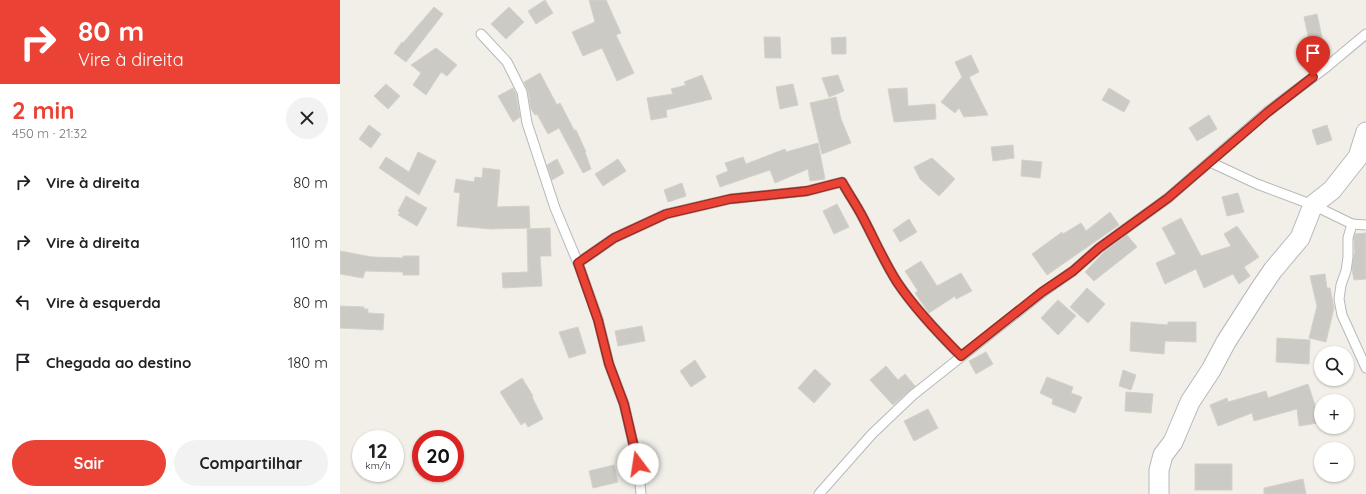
<!DOCTYPE html>
<html lang="pt">
<head>
<meta charset="utf-8">
<style>
  body { margin:0; font-family:Quicksand,sans-serif; background:#f2f2f2; color:#202124; height:100vh; display:flex; flex-direction:column; font-size:15px; white-space:nowrap }
  * { box-sizing:border-box; margin:0 }
  p { font-size:13px; color:#757577 }
  .icon { flex:none; width:22px; height:22px; fill:none; stroke:currentColor; stroke-width:2; stroke-linecap:round; stroke-linejoin:round }
  .map { position:relative; flex:1; overflow:hidden }
  .drawer { display:flex; flex-direction:column; background:#fff; width:340px }
  .drawer>* { flex:none }
  .top-card { background:#ea4335; color:#fff; overflow:hidden }
  .controls { position:absolute; left:974px; top:346px; display:grid; gap:8px }
  .controls a { display:grid; place-items:center; width:40px; height:40px; border-radius:50%; background:#fff; box-shadow:0 1px 3px #0004; font-size:20px }
  .speed { position:absolute; left:12px; top:430px; display:flex; gap:8px; font-size:20px; font-weight:700; text-align:center }
  .speed>* { display:grid; place-content:center; width:52px; height:52px; border-radius:50%; background:#fff; box-shadow:0 1px 3px #0004; line-height:1 }
  .speed small { font-size:10px; font-weight:400 }
  .speed .limit { border:6px solid #d22; background:#fff; color:#111 }
  .pin { position:absolute; display:grid; place-items:center; width:34px; height:34px; color:#fff; margin:-41px -17px; border-radius:50% 50% 50% 0; rotate:-45deg; box-shadow:0 0 4px #0007 }
  .pin .icon { rotate:45deg }
  .me { position:absolute; width:44px; margin:-22px; rotate:346deg; stroke-linejoin:round; filter:drop-shadow(0 0 3px #0008) }
  .turn { display:flex; align-items:center; gap:14px; height:84px; padding:0 12px; font-size:18px }
  .turn .icon { width:52px; height:52px; stroke-width:2.5 }
  .turn b { display:block; font-size:28px; line-height:34px }
  .round { display:grid; place-items:center; flex:none; width:42px; height:42px; border-radius:21px; background:#f2f2f2 }
  .headline { display:flex; align-items:center; justify-content:space-between; height:68px; padding:0 12px }
  h1 { font-size:24px; font-weight:800; line-height:30px; color:#ea4335 }
  .cta { display:flex; gap:8px; margin-top:auto; padding:8px 12px }
  .cta a { flex:1; height:46px; border-radius:24px; background:#ea4335; color:#fff; font-size:16px; font-weight:800; line-height:46px; text-align:center }
  .cta a+a { background:#f2f2f2; color:#202124 }
  ul { padding:0; list-style:none }
  li { display:flex; align-items:center; gap:12px; height:60px; padding:0 12px }
  li div { flex:1 }
  li b { display:block; font-size:15px }
  li em { font-style:normal }
  main { display:flex; flex:1; min-height:0 }
  .map>svg:first-child { display:block }
</style>
</head>
<body>
<main>
<section class="drawer">
<div class="top-card">
<div class="turn"><svg class="icon" aria-label="right" viewBox="0 0 24 24"><path d="M7 20v-9h11M14 6l5 5-5 5"/></svg><div><b>80 m</b>Vire à direita</div></div>
</div>
<div class="headline"><div><h1>2 min</h1><p>450 m · 21:32</p></div><a class="round"><svg class="icon" aria-label="close" viewBox="0 0 24 24"><path d="M6 6l12 12M18 6L6 18"/></svg></a></div>
<ul>
<li><svg class="icon" aria-label="right" viewBox="0 0 24 24"><path d="M7 20v-9h11M14 6l5 5-5 5"/></svg><div><b>Vire à direita</b></div><em>80 m</em></li>
<li><svg class="icon" aria-label="right" viewBox="0 0 24 24"><path d="M7 20v-9h11M14 6l5 5-5 5"/></svg><div><b>Vire à direita</b></div><em>110 m</em></li>
<li><svg class="icon" aria-label="left" viewBox="0 0 24 24"><path d="M17 20v-9H6M10 6l-5 5 5 5"/></svg><div><b>Vire à esquerda</b></div><em>80 m</em></li>
<li><svg class="icon" aria-label="arrive" viewBox="0 0 24 24"><path d="M6 21V4h12l-3 4 3 4H6"/></svg><div><b>Chegada ao destino</b></div><em>180 m</em></li>
</ul>
<div class="cta"><a>Sair</a><a>Compartilhar</a></div>
</section>
<div class="map">
<svg width="1026" height="494" viewBox="0 0 1026 494">
  <rect width="100%" height="100%" fill="#f1efe8"/>
  <g fill="#cccac5" stroke="#d6d1c6">
    <path d="M 205,0 L 213,13 L 196,24 L 188,11 Z"/>
    <path d="M 249,0 L 266,0 L 281,33 L 276,35 L 294,73 L 277,81 L 262,48 L 243,56 L 232,32 L 255,22 Z"/>
    <path d="M 94,7 L 103,14 L 66,62 L 54,53 L 62,42 L 63,43 Z"/>
    <path d="M 169,7 L 184,22 L 166,39 L 151,24 Z"/>
    <path d="M 977,14 L 982,37 L 969,40 L 964,17 Z"/>
    <path d="M 424,37 L 440,37 L 441,58 L 425,58 Z"/>
    <path d="M 506,37 L 506,54 L 492,54 L 491,38 Z"/>
    <path d="M 96,48 L 117,65 L 107,76 L 101,72 L 86,95 L 73,85 L 81,73 L 71,65 Z"/>
    <path d="M 631,55 L 639,72 L 629,77 L 648,115 L 624,117 L 619,108 L 615,113 L 601,102 L 622,77 L 615,62 Z"/>
    <path d="M 200,73 L 217,105 L 220,103 L 234,130 L 236,130 L 246,152 L 245,152 L 251,169 L 243,173 L 219,128 L 208,134 L 197,114 L 195,115 L 191,109 L 188,91 L 184,82 Z"/>
    <path d="M 362,75 L 372,99 L 326,110 L 327,117 L 311,120 L 307,98 L 333,94 L 331,89 L 346,85 L 344,82 Z"/>
    <path d="M 498,75 L 504,91 L 489,97 L 482,78 Z"/>
    <path d="M 46,84 L 60,96 L 48,109 L 34,96 Z"/>
    <path d="M 453,84 L 458,105 L 440,109 L 436,87 Z"/>
    <path d="M 173,88 L 176,94 L 180,117 L 173,122 L 158,96 Z"/>
    <path d="M 567,88 L 568,106 L 595,104 L 596,119 L 554,122 L 548,89 Z"/>
    <path d="M 769,88 L 790,101 L 784,112 L 762,100 Z"/>
    <path d="M 496,97 L 501,119 L 511,143 L 482,154 L 470,103 Z"/>
    <path d="M 869,115 L 877,129 L 857,141 L 849,128 Z"/>
    <path d="M 29,125 L 41,134 L 31,148 L 19,139 Z"/>
    <path d="M 987,125 L 992,140 L 977,145 L 972,130 Z"/>
    <path d="M 478,143 L 485,179 L 470,181 L 468,169 L 435,183 L 430,170 L 380,187 L 376,176 L 388,171 L 385,163 L 403,157 L 406,164 L 445,149 L 446,152 Z"/>
    <path d="M 673,145 L 674,158 L 653,161 L 651,147 Z"/>
    <path d="M 78,152 L 96,161 L 79,195 L 39,168 L 46,157 L 69,172 Z"/>
    <path d="M 592,158 L 615,179 L 599,196 L 580,179 L 574,167 Z"/>
    <path d="M 217,159 L 224,173 L 212,180 L 207,165 Z"/>
    <path d="M 278,159 L 286,171 L 263,186 L 255,174 Z"/>
    <path d="M 682,160 L 702,162 L 700,178 L 681,176 Z"/>
    <path d="M 143,168 L 160,170 L 157,207 L 189,206 L 190,228 L 151,229 L 117,226 L 120,193 L 114,192 L 116,179 L 134,182 L 135,177 L 142,178 Z"/>
    <path d="M 342,183 L 346,196 L 328,202 L 324,190 Z"/>
    <path d="M 898,193 L 904,212 L 887,216 L 882,197 Z"/>
    <path d="M 66,196 L 87,208 L 77,226 L 58,215 L 60,213 L 58,211 Z"/>
    <path d="M 497,204 L 509,227 L 494,234 L 483,211 Z"/>
    <path d="M 770,212 L 779,225 L 707,275 L 692,254 L 722,232 L 723,234 L 741,223 L 746,231 Z"/>
    <path d="M 841,218 L 861,256 L 891,246 L 884,234 L 897,226 L 919,257 L 904,267 L 910,276 L 899,284 L 893,274 L 864,288 L 856,269 L 825,284 L 816,263 L 836,254 L 822,228 Z"/>
    <path d="M 569,219 L 577,232 L 560,242 L 553,230 Z"/>
    <path d="M 210,228 L 211,256 L 200,256 L 202,286 L 163,288 L 162,273 L 188,272 L 187,229 Z"/>
    <path d="M 1026,233 L 1026,279 L 1014,280 L 1012,269 L 1014,254 L 1015,254 L 1014,239 L 1015,234 Z"/>
    <path d="M 787,235 L 797,247 L 754,281 L 745,272 L 765,251 Z"/>
    <path d="M 0,251 L 32,257 L 63,258 L 63,256 L 79,256 L 79,275 L 63,275 L 63,272 L 25,271 L 23,278 L 0,274 Z"/>
    <path d="M 581,261 L 597,286 L 621,273 L 632,291 L 616,299 L 615,296 L 589,313 L 575,293 L 578,291 L 565,271 Z"/>
    <path d="M 985,274 L 987,288 L 990,288 L 994,308 L 986,342 L 969,338 L 977,306 L 970,276 Z"/>
    <path d="M 747,288 L 765,304 L 748,323 L 730,307 Z"/>
    <path d="M 718,300 L 736,316 L 718,335 L 701,318 Z"/>
    <path d="M 0,306 L 24,307 L 24,309 L 28,309 L 28,313 L 44,314 L 43,330 L 0,328 Z"/>
    <path d="M 791,322 L 828,325 L 828,322 L 856,322 L 856,342 L 825,341 L 824,354 L 790,351 Z"/>
    <path d="M 302,326 L 305,341 L 278,346 L 275,331 Z"/>
    <path d="M 238,327 L 246,353 L 229,358 L 219,332 Z"/>
    <path d="M 937,338 L 970,340 L 969,364 L 936,362 Z"/>
    <path d="M 646,352 L 653,364 L 636,374 L 629,361 Z"/>
    <path d="M 355,360 L 366,377 L 351,387 L 340,371 Z"/>
    <path d="M 546,366 L 558,380 L 565,374 L 575,386 L 553,405 L 530,380 Z"/>
    <path d="M 475,369 L 491,384 L 474,403 L 458,388 Z"/>
    <path d="M 783,370 L 796,375 L 791,390 L 779,386 Z"/>
    <path d="M 707,377 L 733,387 L 731,393 L 742,397 L 735,413 L 712,404 L 713,399 L 700,393 Z"/>
    <path d="M 182,378 L 193,396 L 192,397 L 203,419 L 188,427 L 185,422 L 181,425 L 160,392 Z"/>
    <path d="M 968,384 L 975,405 L 978,423 L 959,426 L 957,409 L 914,421 L 912,413 L 878,426 L 870,405 L 887,398 L 888,402 L 926,391 L 928,398 Z"/>
    <path d="M 786,392 L 813,394 L 811,413 L 785,411 Z"/>
    <path d="M 588,409 L 598,428 L 574,441 L 564,421 Z"/>
    <rect x="855" y="464" width="37" height="26"/>
    <path d="M 274,465 L 278,482 L 253,488 L 249,471 Z"/>
    <path d="M 963,479 L 966,494 L 924,494 L 924,488 Z"/>
  </g>
  <g fill="none" stroke-linecap="round" stroke-linejoin="round">
    <defs>
      <g id="lane">
        <path d="M 141,34 L 167,62 L 182,92 L 187,123 L 215,208 L 238,263 L 258,319 L 269,364 L 284,404 L 298,464 L 301,494"/>
        <path d="M 870,162 L 917,184 L 973,205 L 1012,224 L 1026,225"/>
        <path d="M 1012,224 L 1008,238 L 1008,257 L 1006,271 L 1001,285 L 999,299 L 1002,315 L 1026,368"/>
        <path d="M 238,263 L 274,238 L 326,214 L 390,199 L 467,191 L 502,182 C 508,193 515,203 521,214 C 533,236 543,260 557,282 C 575,309 598,333 621,356"/>
        <path d="M 479,494 L 532,434 L 573,395 L 703,292 L 733,271 L 759,248 L 828,198 L 927,112 L 984,69 L 1026,34"/>
      </g>
      <path id="street" d="M 819,494 L 819,470 L 823,455 L 833,442 L 850,402 L 871,370 L 886,342 L 918,292 L 933,270 L 960,238 L 973,205 L 992,190 L 1018,157 L 1026,132"/>
    </defs>
    <use href="#lane" stroke="#b5b8bc" stroke-width="11"/>
    <use href="#street" stroke="#b5b8bc" stroke-width="21"/>
    <use href="#lane" stroke="#fff" stroke-width="9"/>
    <use href="#street" stroke="#fff" stroke-width="19"/>
  </g>
  <g fill="none" stroke-linecap="round" stroke-linejoin="round">
    <defs>
      <path id="route" d="M 298,464 L 284,404 L 269,364 L 258,320 L 238,263 L 274,238 L 326,214 L 390,199 L 467,191 L 502,182 C 508,193 515,203 521,214 C 533,236 543,260 557,282 C 575,309 598,333 621,356 L 702,292 L 733,271 L 759,248 L 828,198 L 928,112 L 973,77"/>
    </defs>
    <use href="#route" stroke="#982c22" stroke-width="10"/>
    <use href="#route" stroke="#ea4335" stroke-width="7"/>
  </g>
</svg>
<div class="controls">
<a><svg class="icon" aria-label="search" viewBox="0 0 24 24"><circle cx="10" cy="10" r="6"/><path d="M15 15l6 6"/></svg></a>
<a>+</a>
<a>−</a>
</div>
<div class="speed"><div>12<small>km/h</small></div><div class="limit">20</div></div>
<div class="pin" style="left:973px;top:77px;background:#d93025"><svg class="icon" aria-label="arrive" viewBox="0 0 24 24"><path d="M6 21V4h12l-3 4 3 4H6"/></svg></div>
<svg class="me" style="left:298px;top:464px" viewBox="-20 -20 40 40"><circle r="19" fill="#fff"/><path d="M0-13L10 11 0 6-10 11z" fill="#ea4335"/></svg>
</div>
</main>
</body>
</html>
